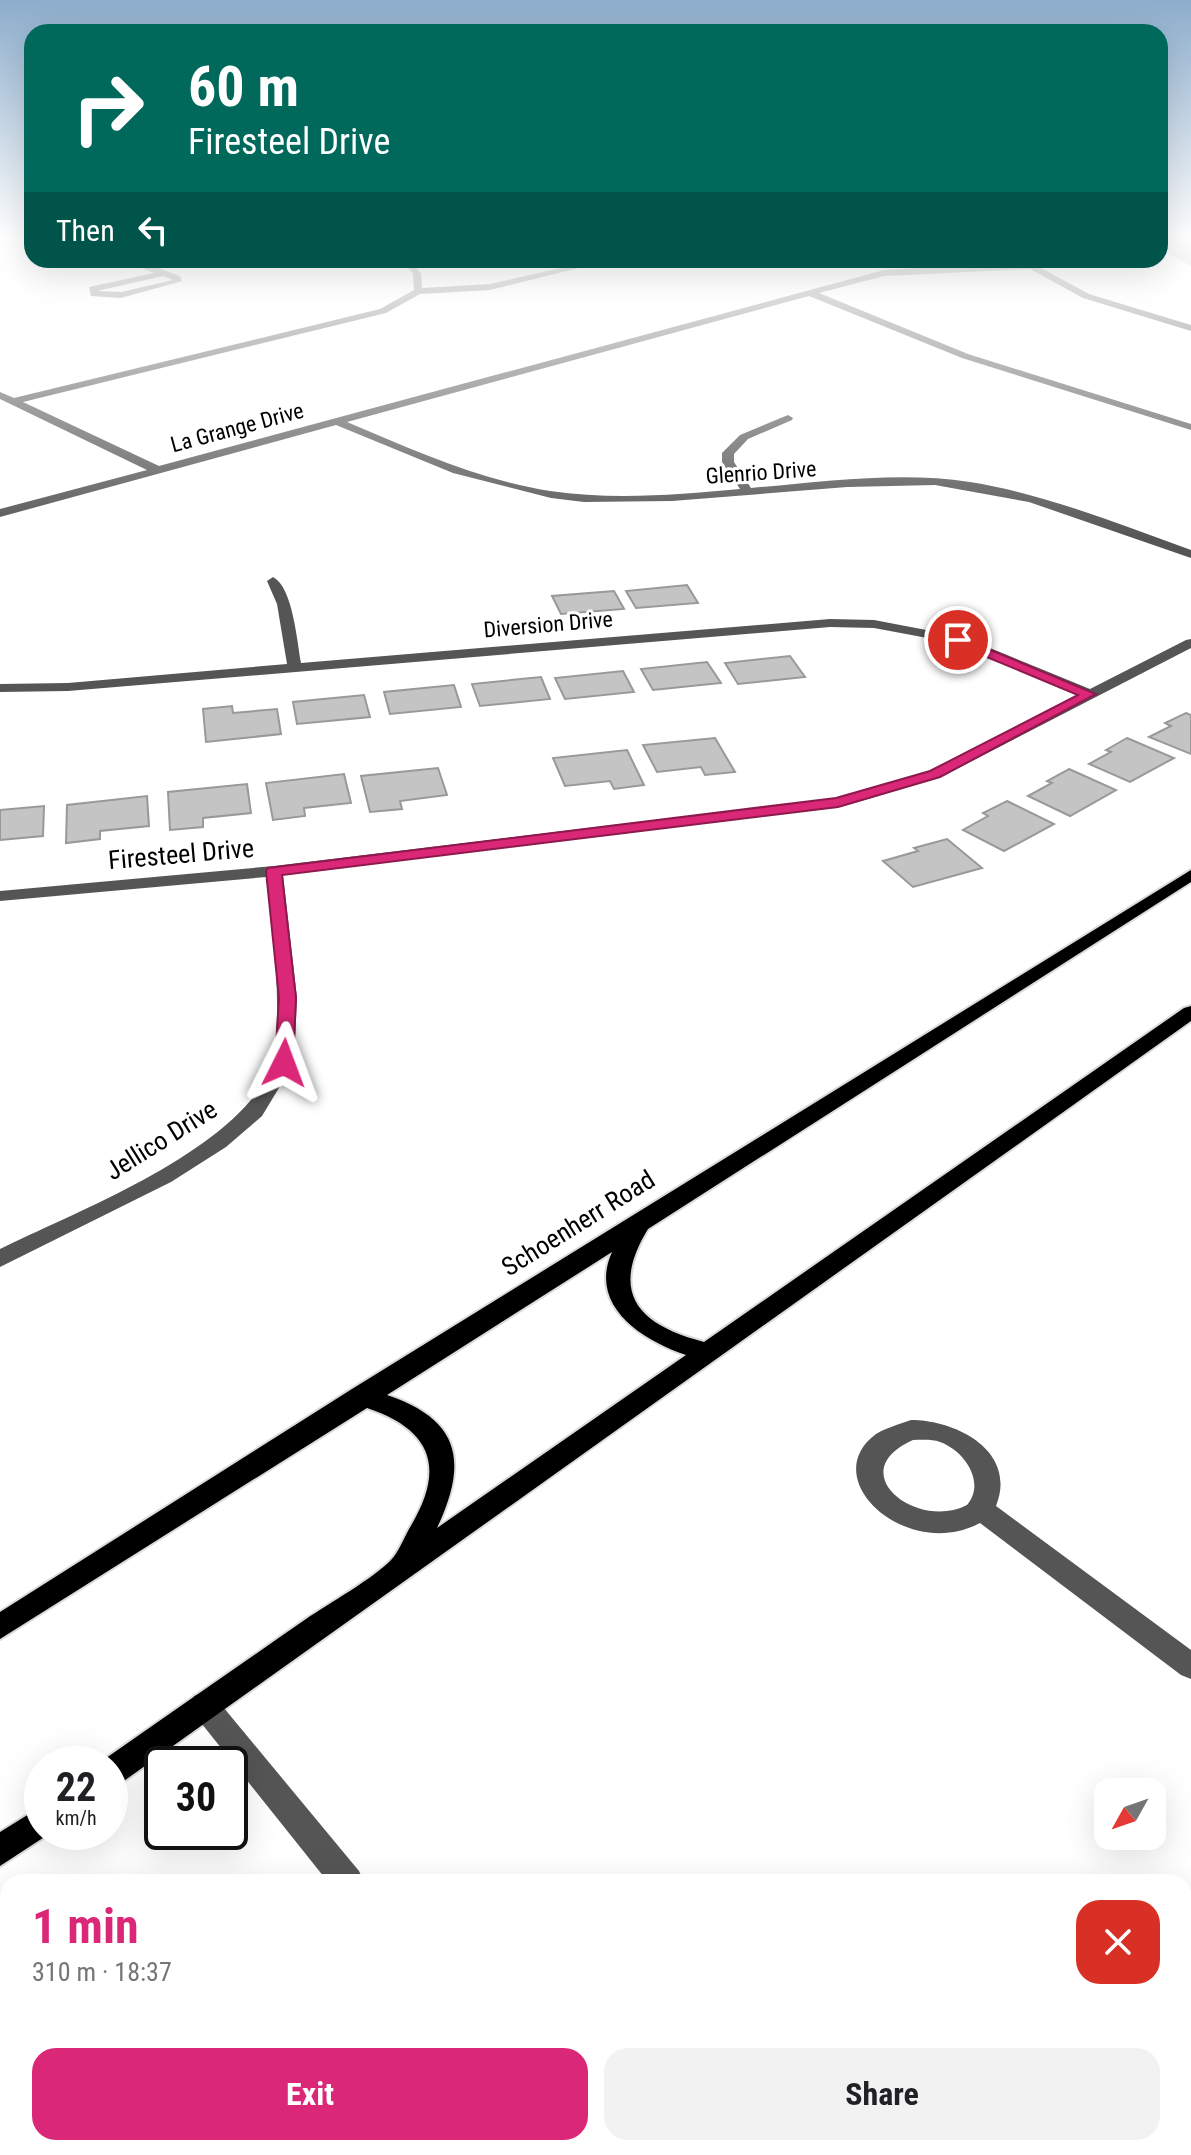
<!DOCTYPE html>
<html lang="en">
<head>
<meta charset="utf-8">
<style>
  body { margin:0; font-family:"Roboto Condensed",sans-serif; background:#f2f2f2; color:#202124; height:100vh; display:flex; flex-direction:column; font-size:30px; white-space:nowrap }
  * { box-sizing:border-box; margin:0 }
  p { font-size:26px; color:#757577 }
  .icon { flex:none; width:44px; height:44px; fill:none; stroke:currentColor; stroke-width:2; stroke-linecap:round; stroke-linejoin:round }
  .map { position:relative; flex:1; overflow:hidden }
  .drawer { position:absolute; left:0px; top:1874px; width:1192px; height:282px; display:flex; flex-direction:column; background:#fff; border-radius:24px 24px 0 0; box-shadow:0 8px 32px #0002 }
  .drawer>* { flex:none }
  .hud { position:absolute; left:24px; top:24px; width:1144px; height:244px; border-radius:24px; box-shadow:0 8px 32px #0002; background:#00695c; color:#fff; overflow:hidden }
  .needle { width:52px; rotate:230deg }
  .buttons { position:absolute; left:1094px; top:1778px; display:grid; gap:16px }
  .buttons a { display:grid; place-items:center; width:72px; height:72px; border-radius:16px; background:#fff; box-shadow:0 8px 32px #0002; font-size:40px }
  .speed { position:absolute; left:24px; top:1746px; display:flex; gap:16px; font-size:40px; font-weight:700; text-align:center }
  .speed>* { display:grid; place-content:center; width:104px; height:104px; border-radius:50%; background:#fff; box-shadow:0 8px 32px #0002; line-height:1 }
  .speed small { font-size:20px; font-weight:400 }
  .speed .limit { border:4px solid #111; border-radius:12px; background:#fff; color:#111 }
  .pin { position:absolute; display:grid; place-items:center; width:68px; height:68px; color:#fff; margin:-34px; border:4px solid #fff; border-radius:50%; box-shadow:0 2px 8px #0007 }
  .me { position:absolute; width:88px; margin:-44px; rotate:3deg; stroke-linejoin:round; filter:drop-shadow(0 0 6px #0008) }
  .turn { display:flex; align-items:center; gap:28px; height:168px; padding:0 32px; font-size:36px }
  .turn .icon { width:104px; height:104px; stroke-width:2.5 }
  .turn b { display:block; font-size:56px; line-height:68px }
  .then { display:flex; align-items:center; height:76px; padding:0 32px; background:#0003; gap:16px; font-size:30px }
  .round { display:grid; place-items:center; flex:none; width:84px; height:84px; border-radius:24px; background:#f2f2f2 }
  .headline { display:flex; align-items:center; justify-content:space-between; height:136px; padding:0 32px }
  h1 { font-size:48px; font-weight:700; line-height:60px; color:#db2777 }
  .action { display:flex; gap:16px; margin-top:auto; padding:16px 32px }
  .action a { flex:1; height:92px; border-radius:24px; background:#db2777; color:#fff; font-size:32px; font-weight:700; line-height:92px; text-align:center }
  .action a+a { background:#f2f2f2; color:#202124 }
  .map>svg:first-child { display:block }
</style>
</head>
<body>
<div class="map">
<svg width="1191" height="2155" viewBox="0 0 1191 2155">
  <rect width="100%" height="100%" fill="#fff"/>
  <path fill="#a3a3a3" d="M 1160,237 L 1191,237 L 1191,266 L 1160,249 Z"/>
  <g fill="#c4c4c4" stroke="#999" stroke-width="2">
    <path d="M 687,585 L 698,603 L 636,608 L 626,591 Z"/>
    <path d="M 614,591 L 624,609 L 561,614 L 552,596 Z"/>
    <path d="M 790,656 L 805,677 L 738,684 L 725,663 Z"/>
    <path d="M 707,662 L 721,683 L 653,690 L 641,669 Z"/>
    <path d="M 623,671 L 634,692 L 565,699 L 555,678 Z"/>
    <path d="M 541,677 L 550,699 L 480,706 L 472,684 Z"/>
    <path d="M 454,685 L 461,707 L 390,714 L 384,692 Z"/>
    <path d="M 364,695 L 370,717 L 297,724 L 293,702 Z"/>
    <path d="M 232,706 L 233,713 L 277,709 L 281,734 L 206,742 L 203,709 Z"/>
    <path d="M 1186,713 L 1191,715 L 1191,754 L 1149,737 L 1171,726 L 1165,723 Z"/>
    <path d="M 715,738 L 735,772 L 705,775 L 701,767 L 657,772 L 643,745 Z"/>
    <path d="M 1127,738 L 1174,758 L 1130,782 L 1089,764 L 1111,752 L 1106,750 Z"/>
    <path d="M 627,750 L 644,785 L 614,789 L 610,781 L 565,786 L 553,758 Z"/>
    <path d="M 438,768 L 447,795 L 400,801 L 402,809 L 370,812 L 361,776 Z"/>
    <path d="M 1069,769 L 1116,790 L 1070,816 L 1028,796 L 1052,783 L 1047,781 Z"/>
    <path d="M 344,774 L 351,803 L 304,808 L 305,816 L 273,820 L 266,783 Z"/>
    <path d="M 247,784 L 251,813 L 203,818 L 203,827 L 170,830 L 168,792 Z"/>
    <path d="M 147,796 L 149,826 L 100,831 L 100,839 L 66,843 L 67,805 Z"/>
    <path d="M 1007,801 L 1054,824 L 1004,851 L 963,830 L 988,816 L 983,813 Z"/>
    <path d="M 44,806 L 43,836 L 0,840 L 0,810 Z"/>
    <path d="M 947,839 L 982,868 L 913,887 L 883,861 L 918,851 L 914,848 Z"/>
  </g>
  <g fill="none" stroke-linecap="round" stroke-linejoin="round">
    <defs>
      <g id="major">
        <path d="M 1191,870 L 1191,882 L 648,1229 C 609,1293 638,1325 704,1342 L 1184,1008 L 1191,1006 L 1191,1021 L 121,1783 L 110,1787 L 110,1764 L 99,1763 C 168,1715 237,1667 306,1619 C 328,1604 374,1578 391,1560 C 398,1553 404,1538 409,1529 C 446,1469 433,1430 367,1408 L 0,1639 L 0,1612 L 352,1389 ZM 612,1252 C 588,1305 641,1340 686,1355 L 437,1528 C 468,1462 461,1420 387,1395 Z"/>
        <path d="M 42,1806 L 42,1832 L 52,1832 L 0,1866 L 0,1832 Z"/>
      </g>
    </defs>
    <use href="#major" stroke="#dbdbdb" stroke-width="4"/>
    <g fill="#555" fill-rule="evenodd">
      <path d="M 123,260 C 143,260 162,270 180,276 L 182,281 L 121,298 L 91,296 L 89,287 L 154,273 ZM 163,276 L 173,280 L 121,292 L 97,291 Z"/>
      <path d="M 401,260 L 410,260 L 421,273 L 422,288 L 490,284 L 596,260 L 611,260 L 490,290 L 420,294 L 386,313 L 23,402 L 159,466 L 884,270 L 1029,262 L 1145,260 L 1142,263 L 1041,268 L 1089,294 L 1191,325 L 1191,331 L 1083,298 L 1030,269 L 884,276 L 819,293 L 968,354 L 1191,424 L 1191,430 L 962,358 L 809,296 L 347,422 C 413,450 479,480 550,491 C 612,500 677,495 740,489 L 722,462 L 722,453 L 740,435 L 788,415 L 793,418 L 792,420 L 748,439 L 734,454 L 734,462 L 751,488 C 823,482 898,471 970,482 C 1046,494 1118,524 1191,550 L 1191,558 L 1029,502 L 935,485 L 847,487 L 672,501 L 584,502 L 551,498 L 453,473 L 336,425 L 0,517 L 0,509 L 147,470 L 0,399 L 0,392 L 14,398 L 380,309 L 414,290 L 413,273 Z"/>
      <path d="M 273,577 C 293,587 297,642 301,663 L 830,619 L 874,620 L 963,637 L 1090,689 L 1186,640 L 1191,639 L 1191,648 L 941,777 L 844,806 L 283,875 L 297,998 L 294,1063 L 262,1116 L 226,1147 L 171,1182 L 0,1267 L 0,1249 C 81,1209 237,1151 273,1065 C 276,1056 275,1044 276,1035 C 280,982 272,930 266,877 L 0,901 L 0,891 L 274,866 L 836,798 L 929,771 L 1078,695 L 954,643 L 874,628 L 830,627 L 68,691 L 0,692 L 0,684 L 68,683 L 287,664 L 277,604 L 267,581 Z"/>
      <path d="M 911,1420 C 956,1420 1018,1451 996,1506 L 1191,1650 L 1191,1679 L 1181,1675 L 980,1523 C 907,1562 815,1479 876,1434 C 886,1428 900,1424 911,1420 ZM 913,1440 C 922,1440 932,1439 940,1442 C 965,1451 986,1483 967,1505 C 917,1531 841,1472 913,1440 Z"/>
      <path d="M 204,1692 L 214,1696 L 359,1871 L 364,1882 L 328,1882 L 194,1714 L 189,1705 L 194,1696 Z"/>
      <path d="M 547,2148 L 586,2148 L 589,2155 L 550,2155 Z"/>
    </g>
    <use href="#major" fill="#000" fill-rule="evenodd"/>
  </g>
  <linearGradient id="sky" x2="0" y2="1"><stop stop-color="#8cadcc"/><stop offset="0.44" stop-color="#fff"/><stop offset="1" stop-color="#fff" stop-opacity="0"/></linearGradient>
  <rect width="1191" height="539" fill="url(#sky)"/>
  <path fill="#db2777" stroke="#8e194d" stroke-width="2" d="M 953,638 L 962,638 L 1096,694 L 940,777 L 838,807 L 282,875 L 296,998 L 293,1063 L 284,1069 L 275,1063 L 279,998 L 266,871 L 268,868 L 836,798 L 930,771 L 1078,695 L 953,643 Z"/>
  <g text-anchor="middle" stroke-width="6" stroke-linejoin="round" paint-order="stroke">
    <g font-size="22" fill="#000" stroke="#fff">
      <text transform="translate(237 427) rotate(-15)" y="8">La Grange Drive</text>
      <text transform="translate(761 472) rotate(-4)" y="8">Glenrio Drive</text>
      <text transform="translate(548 624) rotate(-5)" y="8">Diversion Drive</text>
    </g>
    <g font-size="26" fill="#000" stroke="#fff">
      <text transform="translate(181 854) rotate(-5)" y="9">Firesteel Drive</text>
      <text transform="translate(161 1140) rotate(-32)" y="9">Jellico Drive</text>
      <text transform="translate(578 1223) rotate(-32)" y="9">Schoenherr Road</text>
    </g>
  </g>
</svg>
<div class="buttons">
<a><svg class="needle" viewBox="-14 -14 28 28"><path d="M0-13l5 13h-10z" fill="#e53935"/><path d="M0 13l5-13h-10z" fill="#757577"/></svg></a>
</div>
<div class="speed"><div>22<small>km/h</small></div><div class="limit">30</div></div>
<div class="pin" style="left:958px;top:640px;background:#d93025"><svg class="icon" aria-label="arrive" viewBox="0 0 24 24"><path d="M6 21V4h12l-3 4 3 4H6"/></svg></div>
<svg class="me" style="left:284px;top:1063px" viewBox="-20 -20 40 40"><path d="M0-17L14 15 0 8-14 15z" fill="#db2777" stroke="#fff" stroke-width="4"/></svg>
<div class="hud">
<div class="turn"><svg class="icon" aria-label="right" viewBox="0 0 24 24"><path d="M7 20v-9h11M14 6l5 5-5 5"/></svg><div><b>60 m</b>Firesteel Drive</div></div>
<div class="then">Then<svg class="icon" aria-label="left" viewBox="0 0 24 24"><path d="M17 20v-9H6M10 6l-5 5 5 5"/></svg></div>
</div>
<section class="drawer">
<div class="headline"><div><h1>1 min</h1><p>310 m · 18:37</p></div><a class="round" style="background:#d93025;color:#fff"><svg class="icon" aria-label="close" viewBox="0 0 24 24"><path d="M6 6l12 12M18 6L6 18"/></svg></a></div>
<div class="action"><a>Exit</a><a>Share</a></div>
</section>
</div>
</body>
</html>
